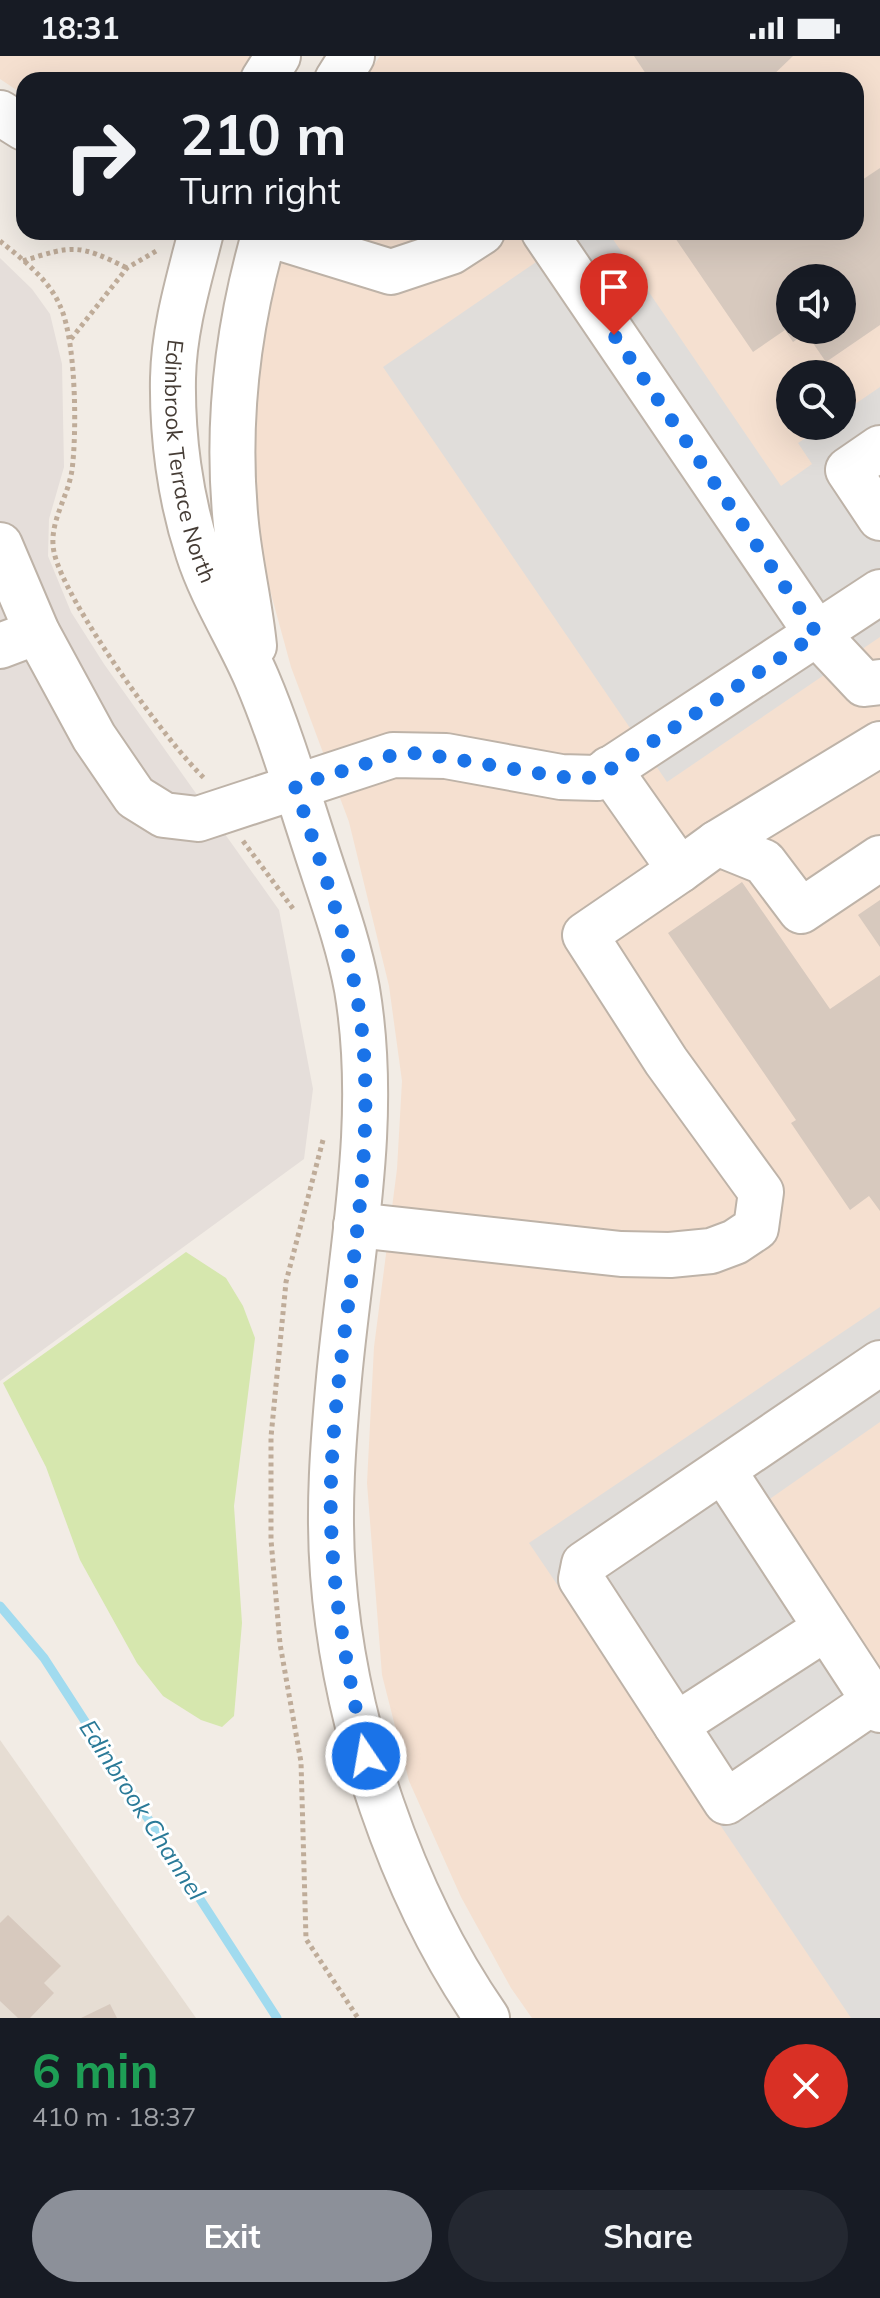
<!DOCTYPE html>
<html lang="en">
<head>
<meta charset="utf-8">
<style>
  body { margin:0; font-family:Mulish,sans-serif; background:#242831; color:#f1f3f6; height:100vh; display:flex; flex-direction:column; font-size:30px; white-space:nowrap }
  * { box-sizing:border-box; margin:0 }
  p { font-size:26px; color:#9ea1a6 }
  .icon { flex:none; width:44px; height:44px; fill:none; stroke:currentColor; stroke-width:2; stroke-linecap:round; stroke-linejoin:round }
  .map { position:relative; height:1962px; overflow:hidden }
  .sheet { display:flex; flex-direction:column; background:#171b24; flex:1 }
  .sheet>* { flex:none }
  .banner { position:absolute; left:16px; top:16px; width:848px; height:168px; border-radius:24px; box-shadow:0 8px 32px #0002; background:#171b24; color:#f1f3f6; overflow:hidden }
  .fabs { position:absolute; left:776px; top:208px; display:grid; gap:16px }
  .fabs a { display:grid; place-items:center; width:80px; height:80px; border-radius:50%; background:#171b24; box-shadow:0 8px 32px #0002; font-size:40px }
  .pin { position:absolute; display:grid; place-items:center; width:68px; height:68px; color:#fff; margin:-82px -34px; border-radius:50% 50% 50% 0; rotate:-45deg; box-shadow:0 0 8px #0007 }
  .pin .icon { rotate:45deg }
  .me { position:absolute; width:88px; margin:-44px; rotate:348deg; stroke-linejoin:round; filter:drop-shadow(0 0 6px #0008) }
  .turn { display:flex; align-items:center; gap:28px; height:168px; padding:0 32px; font-size:36px }
  .turn .icon { width:104px; height:104px; stroke-width:2.5 }
  .turn b { display:block; font-size:56px; line-height:68px }
  .round { display:grid; place-items:center; flex:none; width:84px; height:84px; border-radius:42px; background:#242831 }
  .headline { display:flex; align-items:center; justify-content:space-between; height:136px; padding:0 32px }
  h1 { font-size:48px; font-weight:700; line-height:60px; color:#1e9e55 }
  .primary-button { display:flex; gap:16px; margin-top:auto; padding:16px 32px }
  .primary-button a { flex:1; height:92px; border-radius:48px; background:#8c9099; color:#fff; font-size:32px; font-weight:700; line-height:92px; text-align:center }
  .primary-button a+a { background:#242831; color:#f1f3f6 }
  .status { display:flex; justify-content:space-between; align-items:center; height:56px; padding:0 40px; background:#171b24; direction:ltr }
  .status svg { height:22px; fill:currentColor }
  .map>svg:first-child { display:block }
</style>
</head>
<body>
<div class="status"><b>18:31</b><svg viewBox="0 0 49 12"><path d="M0 12V9h3v3zM5 12V6h3v6zM10 12V3h3v9zM15 12V0h3v12zM26 1h20v11H26zM47 4h2v5h-2z"/></svg></div>
<div class="map">
<svg width="880" height="1962" viewBox="0 0 880 1962">
  <rect width="100%" height="100%" fill="#f2ece5"/>
  <path fill="#e6ddd3" d="M 0,1684 L 196,1962 L 0,1962 Z"/>
  <g fill="#f5e0d0" fill-rule="evenodd">
    <path d="M 0,0 L 263,0 L 249,24 L 24,24 L 24,39 L 0,23 Z"/>
    <path d="M 380,0 L 880,0 L 880,1962 L 532,1962 L 511,1932 L 461,1841 L 409,1725 L 382,1619 L 367,1427 L 374,1291 L 397,1113 L 402,1025 L 389,930 L 349,766 L 291,611 L 250,461 L 246,334 L 285,176 L 856,176 L 856,24 L 364,24 ZM 790,222 L 842,222 L 842,274 L 790,274 ZM 790,318 L 842,318 L 842,370 L 790,370 Z"/>
  </g>
  <path fill="#e5deda" d="M 0,202 L 32,233 L 50,258 L 62,308 L 64,411 L 49,463 L 48,500 L 71,556 L 104,608 L 279,854 L 313,1033 L 304,1103 L 0,1325 Z"/>
  <path fill="#d6e7ae" d="M 186,1196 L 226,1222 L 243,1250 L 255,1282 L 234,1450 L 242,1567 L 234,1660 L 222,1671 L 201,1664 L 163,1640 L 137,1607 L 80,1504 L 46,1411 L 3,1327 Z"/>
  <g fill="#e0ddda">
    <path d="M 580,176 L 608,176 L 781,430 L 812,408 L 798,387 L 824,370 L 842,370 L 842,357 L 880,331 L 880,581 L 667,726 L 383,311 Z"/>
    <path d="M 880,1251 L 880,1366 L 764,1447 L 880,1626 L 880,1962 L 851,1962 L 529,1487 Z"/>
  </g>
  <g fill="none" stroke-linecap="round" stroke-linejoin="round">
    <path stroke="#a1dbef" stroke-width="9" d="M 0,1550 L 44,1602 L 277,1962"/>
  </g>
  <g fill="#d7c9be" fill-rule="evenodd">
    <path d="M 634,0 L 793,0 L 768,24 L 650,24 Z"/>
    <path d="M 880,112 L 880,269 L 826,306 L 806,277 L 793,286 L 785,274 L 753,296 L 671,176 L 856,176 L 856,128 ZM 790,222 L 842,222 L 842,274 L 790,274 Z"/>
    <path d="M 742,826 L 830,953 L 880,919 L 880,1155 L 869,1140 L 850,1154 L 791,1067 L 796,1064 L 668,877 Z"/>
    <path d="M 880,844 L 880,891 L 858,859 Z"/>
    <path d="M 8,1859 L 61,1910 L 44,1927 L 54,1937 L 30,1962 L 18,1962 L 0,1945 L 0,1867 Z"/>
    <path d="M 110,1948 L 117,1962 L 81,1962 Z"/>
  </g>
  <g fill="none" stroke-linecap="round" stroke-linejoin="round">
    <defs>
      <g id="minor">
        <path d="M 263,24 L 278,0"/>
        <path d="M 337,24 L 352,0"/>
        <path d="M 0,57 L 24,72"/>
        <path id="s1" d="M 201,176 C 189,224 174,272 173,322 C 172,379 180,442 198,496 C 212,540 239,581 257,623 C 280,677 297,735 315,790 C 330,837 348,884 357,933 C 379,1063 351,1193 339,1322 C 333,1387 328,1453 333,1518 C 344,1668 401,1838 487,1962"/>
        <path d="M 261,176 L 391,216 L 451,196 L 482,176"/>
        <path d="M 544,176 L 817,578 L 864,628 L 880,626"/>
        <path d="M 880,392 L 848,414 L 880,462"/>
        <path d="M 0,489 L 37,576 L 94,681 L 135,741 L 164,759 L 198,763 L 393,699 L 446,700 L 561,721 L 597,722 L 880,536"/>
        <path d="M 0,590 L 37,576"/>
        <path d="M 254,590 C 250,549 240,509 236,468 C 226,369 237,272 265,176"/>
        <path d="M 609,713 L 680,814 L 717,787 L 880,688"/>
        <path d="M 717,787 L 764,806 L 801,855 L 880,802"/>
        <path d="M 356,1169 L 621,1198 L 670,1199 L 711,1195 L 735,1186 L 756,1172 L 761,1136 L 666,1005 L 585,879 L 680,814"/>
        <path d="M 723,1414 L 880,1654"/>
        <path d="M 826,1572 L 676,1669 L 581,1523 L 584,1508 L 880,1307"/>
        <path d="M 676,1669 L 726,1746 L 874,1645"/>
      </g>
    </defs>
    <use href="#minor" stroke="#beb3a8" stroke-width="48"/>
    <g stroke="#bfac99" stroke-width="5" stroke-dasharray="4 4" stroke-linecap="butt">
      <path d="M 0,185 C 22,203 50,224 61,252 C 76,287 77,376 72,414 C 68,442 48,467 54,496 C 64,545 167,687 205,723"/>
      <path d="M 23,205 C 73,189 79,188 127,212"/>
      <path d="M 71,283 L 127,212 L 158,194"/>
      <path d="M 243,785 L 294,854"/>
      <path d="M 323,1084 L 286,1226 L 271,1381 L 271,1484 L 280,1588 L 301,1706 L 306,1883 L 358,1962"/>
    </g>
    <use href="#minor" stroke="#fff" stroke-width="44"/>
  </g>
  <g fill="none" stroke-linecap="round" stroke-linejoin="round">
    <path stroke="#1a73e8" stroke-width="14" stroke-dasharray="0 25.2" d="M 366,1700 C 346,1609 328,1519 331,1425 C 336,1283 373,1141 364,998 C 358,905 324,818 295,730 L 393,699 L 419,697 L 561,721 L 597,722 L 817,578 L 614,279"/>
  </g>
  <g text-anchor="middle" stroke-width="6" stroke-linejoin="round" paint-order="stroke">
    <g font-size="22" fill="#453c35" stroke="#fff">
      <text dy="8" stroke="none"><textPath href="#s1" startOffset="234">Edinbrook Terrace North</textPath></text>
    </g>
    <g font-size="24" font-style="italic" fill="#2a7a98" stroke="#fff">
      <text transform="translate(142 1754) rotate(57)" y="8">Edinbrook Channel</text>
    </g>
  </g>
</svg>
<div class="fabs">
<a><svg class="icon" aria-label="sound" viewBox="0 0 24 24"><path d="M4 9h4l5-4v14l-5-4H4zM17 9q2 3 0 6"/></svg></a>
<a><svg class="icon" aria-label="search" viewBox="0 0 24 24"><circle cx="10" cy="10" r="6"/><path d="M15 15l6 6"/></svg></a>
</div>
<div class="pin" style="left:614px;top:279px;background:#d93025"><svg class="icon" aria-label="arrive" viewBox="0 0 24 24"><path d="M6 21V4h12l-3 4 3 4H6"/></svg></div>
<svg class="me" style="left:366px;top:1700px" viewBox="-20 -20 40 40"><circle r="17" fill="#1a73e8" stroke="#fff" stroke-width="3"/><path d="M0-11L8 9 0 5-8 9z" fill="#fff"/></svg>
<div class="banner">
<div class="turn"><svg class="icon" aria-label="right" viewBox="0 0 24 24"><path d="M7 20v-9h11M14 6l5 5-5 5"/></svg><div><b>210 m</b>Turn right</div></div>
</div>
</div>
<section class="sheet">
<div class="headline"><div><h1>6 min</h1><p>410 m · 18:37</p></div><a class="round" style="background:#d93025;color:#fff"><svg class="icon" aria-label="close" viewBox="0 0 24 24"><path d="M6 6l12 12M18 6L6 18"/></svg></a></div>
<div class="primary-button"><a>Exit</a><a>Share</a></div>
</section>
</body>
</html>
